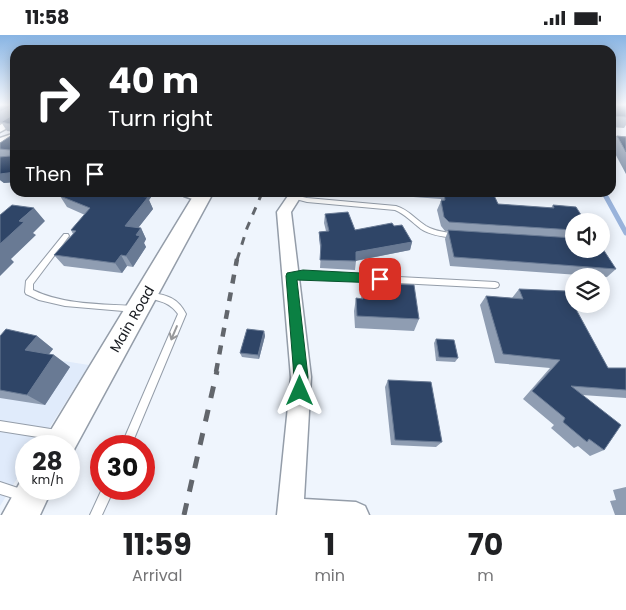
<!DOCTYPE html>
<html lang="en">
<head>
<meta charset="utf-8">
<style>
  body { margin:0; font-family:Poppins,sans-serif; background:#f2f2f2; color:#202124; height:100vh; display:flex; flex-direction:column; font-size:19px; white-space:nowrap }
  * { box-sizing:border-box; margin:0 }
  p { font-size:16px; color:#757577 }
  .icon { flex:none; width:28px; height:28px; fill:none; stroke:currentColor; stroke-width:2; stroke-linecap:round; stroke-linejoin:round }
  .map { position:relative; height:480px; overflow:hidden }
  .sheet { display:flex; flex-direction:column; background:#fff; flex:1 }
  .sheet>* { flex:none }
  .top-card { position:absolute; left:10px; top:10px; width:606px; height:152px; border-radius:15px; box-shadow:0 2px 12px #0003; background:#202124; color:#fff; overflow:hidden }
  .tools { position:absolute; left:565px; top:178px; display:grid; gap:10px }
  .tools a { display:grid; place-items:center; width:45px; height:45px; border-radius:50%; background:#fff; box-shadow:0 2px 12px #0003; font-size:25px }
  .speed { position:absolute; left:15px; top:400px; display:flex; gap:10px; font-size:25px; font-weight:700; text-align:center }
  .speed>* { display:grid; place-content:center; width:65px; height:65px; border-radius:50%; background:#fff; box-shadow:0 2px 12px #0003; line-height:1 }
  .speed small { font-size:12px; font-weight:400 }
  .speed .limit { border:8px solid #d22; background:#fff; color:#111 }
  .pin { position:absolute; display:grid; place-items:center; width:42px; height:42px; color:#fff; margin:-21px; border-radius:10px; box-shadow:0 2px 8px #0006 }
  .me { position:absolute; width:55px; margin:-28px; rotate:0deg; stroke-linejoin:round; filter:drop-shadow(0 0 4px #0008) }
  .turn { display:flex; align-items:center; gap:18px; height:105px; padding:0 15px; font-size:22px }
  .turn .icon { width:65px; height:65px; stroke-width:2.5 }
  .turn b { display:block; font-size:35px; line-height:42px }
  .then { display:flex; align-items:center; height:48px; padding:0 15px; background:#0003; gap:10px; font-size:19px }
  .eta { display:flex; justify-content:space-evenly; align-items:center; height:85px; text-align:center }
  .eta b { font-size:30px; font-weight:700; line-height:35px }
  .status { display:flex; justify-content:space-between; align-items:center; height:35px; padding:0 25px; background:#fff; direction:ltr }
  .status svg { height:14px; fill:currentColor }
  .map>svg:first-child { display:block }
</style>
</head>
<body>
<div class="status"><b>11:58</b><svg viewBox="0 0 49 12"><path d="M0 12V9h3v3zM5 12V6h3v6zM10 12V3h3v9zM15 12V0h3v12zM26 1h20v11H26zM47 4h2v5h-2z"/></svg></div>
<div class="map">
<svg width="626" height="480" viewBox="0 0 626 480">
  <rect width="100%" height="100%" fill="#eff5fd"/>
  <path fill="#e0ebfb" d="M 0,316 L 89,330 L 38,411 L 26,411 L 26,429 L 0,471 Z"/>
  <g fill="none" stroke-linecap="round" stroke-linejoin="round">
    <path stroke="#99b3db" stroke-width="5" d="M 604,158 L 626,198"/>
    <defs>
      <g id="lane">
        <path d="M 294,160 L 307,163 L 396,171 C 409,175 415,184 426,191 C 436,197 447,197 457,199 L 458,201 L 455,203 C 444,202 430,200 421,194 C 412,187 405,179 395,175 L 307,167 L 292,163 L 291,162 Z"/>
        <path d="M 64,199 L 68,199 L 69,201 L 33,249 L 33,255 C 64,270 102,269 135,271 L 138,272 L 139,274 L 138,276 L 135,277 L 65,271 L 39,265 L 26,259 L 25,257 L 26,246 Z"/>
        <path d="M 303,237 L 495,247 L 498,248 L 499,250 L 498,252 L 495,253 L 303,243 L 288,243 L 287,241 L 288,239 Z"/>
        <path d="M 147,257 C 165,260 177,261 186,279 L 131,411 L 121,411 L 178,279 C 169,266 158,266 144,262 L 143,260 L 144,258 Z"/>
        <path d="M 0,386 L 57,395 L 61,396 L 62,400 L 61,404 L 57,405 L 0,396 Z"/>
        <path d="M 0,447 L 27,456 L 29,460 L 27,464 L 23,466 L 0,459 Z"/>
        <path d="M 102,454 L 114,454 L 102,480 L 90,480 Z"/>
      </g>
      <g id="street">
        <path d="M 15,82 L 15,89 L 0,97 L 0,90 Z"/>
        <path d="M 15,98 L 15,105 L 0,110 L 0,103 Z"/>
        <path d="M 611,102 L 626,103 L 626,109 L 611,108 Z"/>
        <path d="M 183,158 L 199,158 L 208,163 L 201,167 L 184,161 Z"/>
        <path d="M 290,158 L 303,158 L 291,177 L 311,342 L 304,464 L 356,467 L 365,471 L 369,480 L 277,480 L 291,342 L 277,177 Z"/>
      </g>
      <g id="secondary">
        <path d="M 195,158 L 213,158 L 70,422 L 69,423 L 69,411 L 43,411 L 48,400 Z"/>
        <path d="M 26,440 L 26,454 L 52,454 L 40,480 L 2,480 L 23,442 Z"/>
      </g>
    </defs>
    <use href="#lane" stroke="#949da9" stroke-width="2"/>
    <use href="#street" stroke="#949da9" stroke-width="3"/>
    <use href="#secondary" stroke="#949da9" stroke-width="3"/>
    <use href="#lane" fill="#fff" fill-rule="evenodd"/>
    <use href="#street" fill="#fff" fill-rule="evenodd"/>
    <use href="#secondary" fill="#fff" fill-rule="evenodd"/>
    <path stroke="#62666c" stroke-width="3" stroke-dasharray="8 8" stroke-linecap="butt" d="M 237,225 L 247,193 L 262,158"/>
    <path stroke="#62666c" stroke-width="4.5" stroke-dasharray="9 9" stroke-linecap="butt" d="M 216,337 L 237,224"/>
    <path stroke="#62666c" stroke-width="5" stroke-dasharray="12 12" stroke-linecap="butt" d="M 184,480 L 217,336"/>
  </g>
  <g fill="#8f9db2">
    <path d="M 0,70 L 15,70 L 15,97 L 7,96 L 1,87 L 0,88 Z"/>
    <path d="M 611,70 L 626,70 L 626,90 L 624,93 L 611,92 Z"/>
    <path d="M 15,98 L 15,147 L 4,148 L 0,145 L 0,108 Z"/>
    <path d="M 617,101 L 626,102 L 626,139 L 611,111 L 611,109 Z"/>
    <path d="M 117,158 L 154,158 L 149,165 L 153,174 L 138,193 L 141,193 L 146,204 L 144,208 L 146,212 L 133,232 L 127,231 L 122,238 L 64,231 L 54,220 L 73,199 L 71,195 L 85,180 L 67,172 L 60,161 L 116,159 Z"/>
    <path d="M 358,158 L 493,158 L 498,169 L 551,173 L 553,170 L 574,186 L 574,214 L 616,234 L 607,242 L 450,231 L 445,204 L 448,196 L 445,196 L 441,191 L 437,175 L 441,166 L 441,164 Z"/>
    <path d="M 325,179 L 355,195 L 394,191 L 412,207 L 410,215 L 356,226 L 355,235 L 320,233 L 321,217 L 319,205 L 319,197 L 326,196 L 324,188 Z"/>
    <path d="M 363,248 L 419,284 L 414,296 L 355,293 L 354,276 L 356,263 L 361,264 Z"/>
    <path d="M 519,254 L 608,333 L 626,333 L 626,363 L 582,360 L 604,415 L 590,421 L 578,411 L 574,413 L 551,393 L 554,390 L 523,364 L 550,333 L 495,328 L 480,270 L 486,261 L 512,263 Z"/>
    <path d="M 264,296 L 265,301 L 259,324 L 242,322 L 240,318 Z"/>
    <path d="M 0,301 L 37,301 L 53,314 L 49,319 L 54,320 L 70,332 L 45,370 L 0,363 Z"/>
    <path d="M 436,304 L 458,323 L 455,327 L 436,326 L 434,308 Z"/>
    <path d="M 388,345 L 442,407 L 436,412 L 391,410 L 385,352 Z"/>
    <path d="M 626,452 L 626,480 L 615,480 L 610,466 L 616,465 L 613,455 Z"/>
  </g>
  <g fill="#697a94">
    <path d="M 10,72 L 15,80 L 0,88 L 0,77 Z"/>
    <path d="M 0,137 L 15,137 L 15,147 L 4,148 L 0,145 Z"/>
    <path d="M 141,158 L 154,158 L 149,165 L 153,174 L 131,202 L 125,191 L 138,161 Z"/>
    <path d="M 34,173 L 45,186 L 33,198 L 36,200 L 11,224 L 14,227 L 0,241 L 0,209 L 19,186 Z"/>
    <path d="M 141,193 L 146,204 L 144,208 L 146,212 L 133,232 L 126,221 L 136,200 Z"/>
    <path d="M 412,207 L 410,215 L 354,226 L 356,217 Z"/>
    <path d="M 121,220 L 127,231 L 122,238 L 115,228 Z"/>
    <path d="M 264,296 L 265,301 L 259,324 L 258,320 Z"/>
    <path d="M 37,301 L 53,314 L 42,328 L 25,315 Z"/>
    <path d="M 54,320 L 70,332 L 45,370 L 27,360 Z"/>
  </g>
  <g fill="#2f4567" stroke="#697a94">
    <path d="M 0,70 L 15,70 L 15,90 L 1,87 L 11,81 L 10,72 L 0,77 Z"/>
    <path d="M 611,70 L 626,70 L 626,82 L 611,81 Z"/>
    <path d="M 15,98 L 15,137 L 0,139 L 0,122 L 10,121 L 10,115 L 0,114 L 0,108 Z"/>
    <path d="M 617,101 L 626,102 L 626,117 Z"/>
    <path d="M 65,158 L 104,158 L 116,159 L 117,158 L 141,158 L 138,161 L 148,162 L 125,191 L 141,193 L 136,200 L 140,201 L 126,221 L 121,220 L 115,228 L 54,220 L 76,196 L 71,195 L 90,173 L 60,161 Z"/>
    <path d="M 444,158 L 493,158 L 498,169 L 554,173 L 553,170 L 576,172 L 585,186 L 574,186 L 574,195 L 449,187 L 444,182 L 441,166 L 445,165 Z"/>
    <path d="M 12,170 L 34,173 L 19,186 L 24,187 L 0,209 L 0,180 Z"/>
    <path d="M 348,177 L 355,195 L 392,188 L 394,191 L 402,190 L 412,207 L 356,217 L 356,226 L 320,225 L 321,210 L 319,197 L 329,196 L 325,179 Z"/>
    <path d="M 448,195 L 574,203 L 574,214 L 601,214 L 601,211 L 616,234 L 454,222 Z"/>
    <path d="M 363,248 L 414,250 L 419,284 L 357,281 L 356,263 L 363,264 Z"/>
    <path d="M 519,254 L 566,256 L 608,333 L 626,333 L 626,355 L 571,351 L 621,390 L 604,415 L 589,404 L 587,407 L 563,387 L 565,383 L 532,356 L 560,325 L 503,319 L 486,261 L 523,264 Z"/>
    <path d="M 6,294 L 37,301 L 25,315 L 54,320 L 27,360 L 0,355 L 0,301 Z"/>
    <path d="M 247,294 L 264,296 L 258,320 L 240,318 Z"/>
    <path d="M 436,304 L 454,305 L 458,323 L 439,322 Z"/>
    <path d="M 388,345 L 431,347 L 442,407 L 395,405 Z"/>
  </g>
  <defs><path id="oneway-shaft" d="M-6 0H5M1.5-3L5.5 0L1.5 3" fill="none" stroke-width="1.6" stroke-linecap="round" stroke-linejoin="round" transform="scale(1.25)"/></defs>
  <use stroke="#97989a" href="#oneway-shaft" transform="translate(174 298) rotate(113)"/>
  <linearGradient id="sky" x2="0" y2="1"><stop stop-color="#88b4e3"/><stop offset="0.51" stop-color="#f8fafe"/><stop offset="1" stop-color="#f8fafe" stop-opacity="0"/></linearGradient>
  <rect width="626" height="137" fill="url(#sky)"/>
  <path fill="#0b8043" stroke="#07532c" d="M 303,235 L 380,239 L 385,244 L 380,248 L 297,245 L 308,342 L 306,361 L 300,363 L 295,361 L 293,356 L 294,342 L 286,241 L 287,238 Z"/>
  <g text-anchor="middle" stroke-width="5" stroke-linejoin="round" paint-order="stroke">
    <g font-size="14" fill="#171a1f" stroke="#fff">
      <text transform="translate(132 284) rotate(-60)" y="5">Main Road</text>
    </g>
  </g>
</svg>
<div class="tools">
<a><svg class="icon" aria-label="sound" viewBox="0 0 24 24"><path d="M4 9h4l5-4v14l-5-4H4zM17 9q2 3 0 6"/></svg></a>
<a><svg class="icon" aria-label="layers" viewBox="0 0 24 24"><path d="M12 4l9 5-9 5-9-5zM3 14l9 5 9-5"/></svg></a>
</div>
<div class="speed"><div>28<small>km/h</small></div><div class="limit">30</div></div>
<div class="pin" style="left:380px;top:244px;background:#d93025"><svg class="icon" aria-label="arrive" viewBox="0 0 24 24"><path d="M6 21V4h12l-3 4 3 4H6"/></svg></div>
<svg class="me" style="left:300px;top:356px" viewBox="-20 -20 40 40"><path d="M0-17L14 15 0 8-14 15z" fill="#0b8043" stroke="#fff" stroke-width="4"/></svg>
<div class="top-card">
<div class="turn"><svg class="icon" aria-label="right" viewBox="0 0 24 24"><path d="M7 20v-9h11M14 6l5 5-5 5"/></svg><div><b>40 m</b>Turn right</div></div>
<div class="then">Then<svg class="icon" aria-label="arrive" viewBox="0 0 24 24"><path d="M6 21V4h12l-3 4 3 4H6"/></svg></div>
</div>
</div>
<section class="sheet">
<div class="eta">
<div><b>11:59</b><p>Arrival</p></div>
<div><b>1</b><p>min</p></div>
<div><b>70</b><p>m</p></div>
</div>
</section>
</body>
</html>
